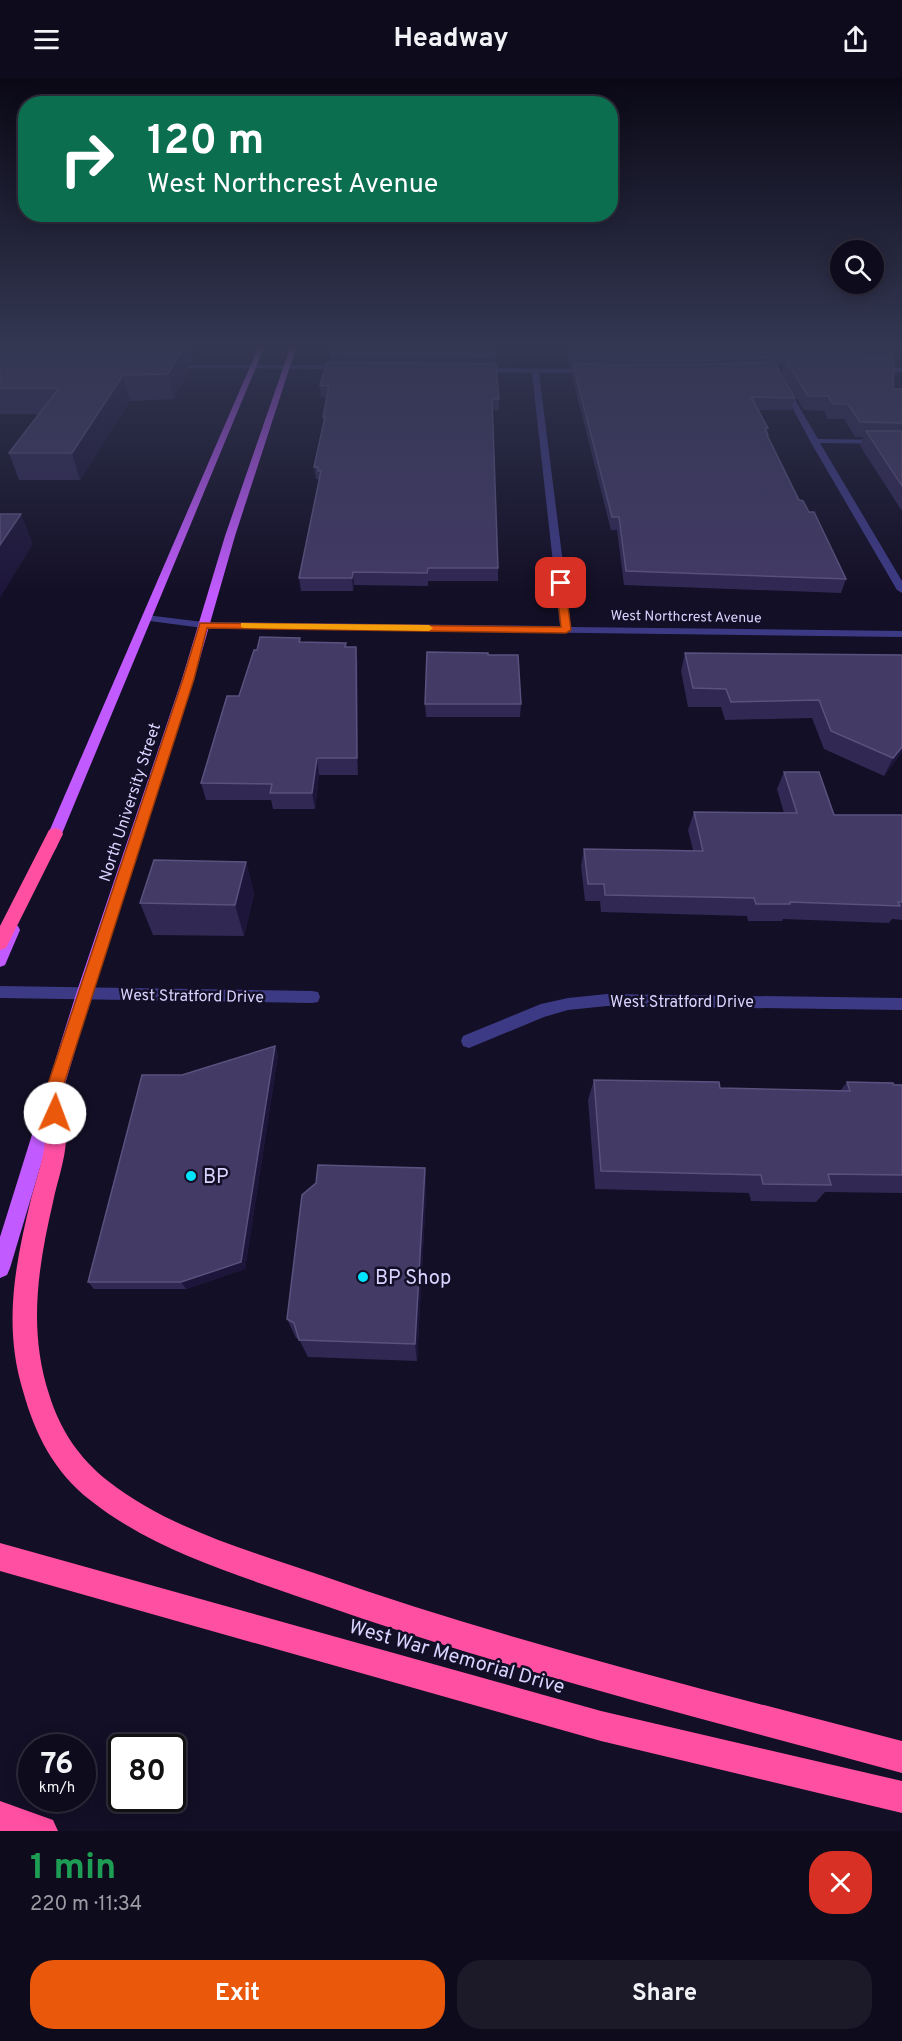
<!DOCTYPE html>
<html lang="en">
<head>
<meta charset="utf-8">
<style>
  body { margin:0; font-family:Overpass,sans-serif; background:#1c1929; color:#f1f3f6; height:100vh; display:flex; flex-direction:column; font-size:22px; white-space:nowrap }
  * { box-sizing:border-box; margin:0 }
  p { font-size:20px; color:#9b9ba3 }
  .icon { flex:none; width:33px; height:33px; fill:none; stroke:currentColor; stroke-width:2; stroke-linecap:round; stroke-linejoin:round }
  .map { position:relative; height:1753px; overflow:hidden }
  .drawer { display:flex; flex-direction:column; background:#0e0b1c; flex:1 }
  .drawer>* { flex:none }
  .hud { position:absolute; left:18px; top:18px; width:600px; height:126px; border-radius:24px; box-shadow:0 3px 15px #0003,0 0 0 2px #2e2b3b; background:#0b6e4f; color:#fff; overflow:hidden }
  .buttons { position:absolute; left:830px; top:162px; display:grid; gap:12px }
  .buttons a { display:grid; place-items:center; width:54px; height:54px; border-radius:50%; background:#0e0b1c; box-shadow:0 3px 15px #0003,0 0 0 2px #2e2b3b; font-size:30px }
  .speed { position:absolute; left:18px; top:1656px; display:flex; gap:12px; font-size:30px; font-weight:700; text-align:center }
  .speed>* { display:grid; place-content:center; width:78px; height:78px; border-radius:50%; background:#0e0b1c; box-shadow:0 3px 15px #0003,0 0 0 2px #2e2b3b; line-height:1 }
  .speed small { font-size:15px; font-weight:400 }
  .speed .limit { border:3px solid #111; border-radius:9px; background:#fff; color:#111 }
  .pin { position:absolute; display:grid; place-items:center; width:51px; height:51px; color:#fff; margin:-26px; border-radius:12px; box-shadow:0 3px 9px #0006 }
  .me { position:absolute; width:66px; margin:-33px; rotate:2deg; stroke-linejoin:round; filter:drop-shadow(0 0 4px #0008) }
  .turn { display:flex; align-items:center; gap:21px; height:126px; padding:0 30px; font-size:27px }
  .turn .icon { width:78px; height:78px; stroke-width:2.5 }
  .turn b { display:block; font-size:42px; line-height:51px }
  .round { display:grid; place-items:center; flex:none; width:63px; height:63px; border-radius:24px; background:#1c1929 }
  .summary { display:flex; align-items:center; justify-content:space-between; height:102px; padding:0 30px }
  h1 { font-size:36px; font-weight:700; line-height:45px; color:#1e9e55 }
  .button { display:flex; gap:12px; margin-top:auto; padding:12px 30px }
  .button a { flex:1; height:69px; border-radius:24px; background:#ea580c; color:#fff; font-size:24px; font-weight:700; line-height:69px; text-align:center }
  .button a+a { background:#1c1929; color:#f1f3f6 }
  header { display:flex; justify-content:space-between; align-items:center; height:78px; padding:0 30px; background:#0e0b1c; font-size:27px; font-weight:700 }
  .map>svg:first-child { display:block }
</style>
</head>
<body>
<header><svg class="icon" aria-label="menu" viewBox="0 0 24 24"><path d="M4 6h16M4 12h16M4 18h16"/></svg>Headway<svg class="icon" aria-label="share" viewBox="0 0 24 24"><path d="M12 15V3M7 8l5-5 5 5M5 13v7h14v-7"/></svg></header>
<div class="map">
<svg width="902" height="1753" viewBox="0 0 902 1753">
  <rect width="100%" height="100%" fill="#130f26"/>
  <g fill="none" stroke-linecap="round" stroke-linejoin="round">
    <g fill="#3d3a85" fill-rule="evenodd">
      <path d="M 165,287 L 344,287 L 348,289 L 344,291 L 167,290 Z"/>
      <path d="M 473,290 L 593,291 L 597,293 L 593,295 L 539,295 L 571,549 L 902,553 L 902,559 L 203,550 L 142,542 L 142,538 L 146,537 L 203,544 L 560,548 L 532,295 L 476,294 Z"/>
      <path d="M 872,290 L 902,290 L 902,294 L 875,294 Z"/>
      <path d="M 781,308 L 787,308 L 818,361 L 902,362 L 902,366 L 820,365 L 902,503 L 902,515 L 897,512 L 810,363 Z"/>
      <path d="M 0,908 L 312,913 L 318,914 L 320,919 L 318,924 L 312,925 L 0,920 Z"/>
      <path d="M 607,916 L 902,920 L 902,932 L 607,928 L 568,932 L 544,939 L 469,970 L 463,968 L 461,963 L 463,958 L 541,926 L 568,920 Z"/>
    </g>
    <g fill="#c25bff" fill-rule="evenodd">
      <path d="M 258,270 L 264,270 L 56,770 L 54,773 L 44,773 L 42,770 Z"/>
      <path d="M 290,270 L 296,270 L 235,458 L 194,601 L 92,916 L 10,1190 L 7,1197 L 0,1200 L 0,1159 L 76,916 L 182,601 L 225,458 Z"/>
      <path d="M 13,846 L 18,848 L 20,852 L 5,887 L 0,889 L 0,865 L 8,848 Z"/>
    </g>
    <g fill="#ff4fa3" fill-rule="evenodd">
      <path d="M 55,750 L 61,752 L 63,756 L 6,870 L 0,872 L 0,848 L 47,756 L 49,752 Z"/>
      <path d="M 54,1003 L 61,1006 L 64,1012 C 65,1029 68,1046 66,1062 C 65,1083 57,1104 53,1124 C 38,1189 28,1251 49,1316 C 60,1352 79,1380 108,1403 C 169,1451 248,1472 320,1497 C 511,1564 707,1612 902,1663 L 902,1695 C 705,1641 507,1592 314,1524 C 238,1497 154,1473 90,1422 C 54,1394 35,1356 23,1313 C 3,1248 15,1186 31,1121 C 36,1102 43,1083 45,1064 C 47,1047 45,1029 44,1012 L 47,1006 Z"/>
      <path d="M 0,1465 L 601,1633 L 902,1703 L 902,1735 L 601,1663 L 0,1493 Z"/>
      <path d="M 0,1723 L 53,1742 L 58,1753 L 0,1753 Z"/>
    </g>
  </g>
  <g fill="#312854">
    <path d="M 203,270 L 194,284 L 187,284 L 189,293 L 174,321 L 130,323 L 80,402 L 19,402 L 9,375 L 39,336 L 0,336 L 0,275 Z"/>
    <path d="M 565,270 L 902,270 L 902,271 L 892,271 L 891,282 L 893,311 L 902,311 L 902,433 L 860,368 L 863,359 L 855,359 L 844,341 L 828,341 L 824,333 L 804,332 L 782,296 L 784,287 L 775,287 L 795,320 L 791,332 L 758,332 L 768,350 L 767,354 L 768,357 L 768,360 L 799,422 L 846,501 L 841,515 L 624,507 L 617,452 L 611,452 L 572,298 L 573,289 L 570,289 Z"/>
    <path d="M 330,276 L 495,278 L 495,286 L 499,321 L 499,332 L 492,332 L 498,490 L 498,503 L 428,503 L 428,508 L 354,507 L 353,513 L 301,513 L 299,500 L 319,404 L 318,401 L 316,401 L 314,389 L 324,345 L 323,339 L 327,319 L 321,319 L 320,307 L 330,284 Z"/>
    <path d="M 300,560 L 301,564 L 346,565 L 346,569 L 358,585 L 358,697 L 319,697 L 315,731 L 273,731 L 271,722 L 206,722 L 201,705 L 239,618 L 257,572 Z"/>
    <path d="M 685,575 L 902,577 L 902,674 L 884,698 L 824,671 L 812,640 L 725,642 L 721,629 L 688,629 L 681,593 Z"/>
    <path d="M 488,577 L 521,626 L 520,639 L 426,639 L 425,626 Z"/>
    <path d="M 784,694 L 834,737 L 902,737 L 902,842 L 892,841 L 889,845 L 783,841 L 782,843 L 748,843 L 747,838 L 601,834 L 600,823 L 585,823 L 581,788 L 584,771 L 693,772 L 688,752 L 694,734 L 784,735 L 777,711 Z"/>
    <path d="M 246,784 L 254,816 L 244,858 L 153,857 L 140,825 Z"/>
    <path d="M 275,968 L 278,977 L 245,1191 L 186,1211 L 94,1211 L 88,1204 L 182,997 Z"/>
    <path d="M 594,1002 L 720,1010 L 840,1013 L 847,1004 L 902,1007 L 902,1115 L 825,1114 L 816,1124 L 751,1123 L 749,1115 L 595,1111 L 588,1022 Z"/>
    <path d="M 425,1090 L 426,1115 L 417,1283 L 308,1279 L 299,1261 L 296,1260 L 287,1241 Z"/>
  </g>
  <g fill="#1d163a">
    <path d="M 183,270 L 184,270 L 189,293 L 174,321 L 168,296 Z"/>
    <path d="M 194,270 L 203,270 L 194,284 L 191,273 Z"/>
    <path d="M 123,297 L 130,323 L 80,402 L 72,375 Z"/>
    <path d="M 21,436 L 33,466 L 0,520 L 0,467 Z"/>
    <path d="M 353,494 L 354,507 L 353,513 L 352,500 Z"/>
    <path d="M 356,569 L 358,585 L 358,697 L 357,680 Z"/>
    <path d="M 902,669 L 902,674 L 884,698 L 893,680 Z"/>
    <path d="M 317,680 L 319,697 L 315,731 L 312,715 Z"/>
    <path d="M 246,784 L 254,816 L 244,858 L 235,827 Z"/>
    <path d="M 275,968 L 278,977 L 245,1191 L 186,1211 L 181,1204 Z"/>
    <path d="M 425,1090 L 426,1115 L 417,1283 L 415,1266 Z"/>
  </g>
  <g fill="#433a66" stroke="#5a527e" stroke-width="1.5">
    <path d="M 5,270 L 183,270 L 168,296 L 123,297 L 72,375 L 9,375 L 59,310 L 0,310 L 0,275 Z"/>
    <path d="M 184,270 L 194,270 L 191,273 L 185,273 Z"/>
    <path d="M 331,270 L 495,270 L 495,278 L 330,276 Z"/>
    <path d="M 568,270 L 892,270 L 892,280 L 793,279 L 685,283 L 571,281 Z"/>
    <path d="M 786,282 L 894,282 L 893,311 L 902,311 L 902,345 L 860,344 L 848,326 L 833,326 L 828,318 L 808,318 Z"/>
    <path d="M 327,284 L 496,286 L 499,321 L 492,321 L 498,490 L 428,490 L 427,495 L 353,494 L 352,500 L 299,500 L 321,393 L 318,393 L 318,389 L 314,389 L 325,339 L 323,339 L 329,308 L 320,307 Z"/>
    <path d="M 774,284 L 795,320 L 751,319 L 768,350 L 765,350 L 768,357 L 767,357 L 799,422 L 803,423 L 809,434 L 814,434 L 846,501 L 626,493 L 619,439 L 612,439 L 573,286 L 686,287 Z"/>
    <path d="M 866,353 L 902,353 L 902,408 Z"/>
    <path d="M 0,436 L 21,436 L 0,467 Z"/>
    <path d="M 260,559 L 300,560 L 299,564 L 346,565 L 345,569 L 356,569 L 357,680 L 317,680 L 312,715 L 270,715 L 272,706 L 201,705 L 227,618 L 239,618 L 254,572 L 257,572 Z"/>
    <path d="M 427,574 L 488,575 L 488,577 L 518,577 L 521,626 L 425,626 Z"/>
    <path d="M 685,575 L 902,577 L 902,669 L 893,680 L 831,653 L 819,622 L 731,624 L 726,611 L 693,610 Z"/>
    <path d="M 784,694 L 819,694 L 834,737 L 902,737 L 902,824 L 898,824 L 900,828 L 790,824 L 790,826 L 756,826 L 754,820 L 605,817 L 604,806 L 588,806 L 584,771 L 703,773 L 694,734 L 797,735 Z"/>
    <path d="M 154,782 L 246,784 L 235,827 L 140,825 Z"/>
    <path d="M 275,968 L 241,1184 L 181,1204 L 88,1204 L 142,997 L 182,997 Z"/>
    <path d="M 594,1002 L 719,1004 L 720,1010 L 850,1013 L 847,1004 L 893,1005 L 894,1007 L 902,1007 L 902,1097 L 828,1096 L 831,1107 L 763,1106 L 761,1097 L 601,1093 Z"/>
    <path d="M 318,1087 L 425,1090 L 415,1266 L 299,1262 L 294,1245 L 287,1241 L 302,1117 L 316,1105 Z"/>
  </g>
  <linearGradient id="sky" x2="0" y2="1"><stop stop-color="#0a0815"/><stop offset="0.52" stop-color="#333752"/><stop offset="1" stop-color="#333752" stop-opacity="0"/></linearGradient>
  <rect width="902" height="515" fill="url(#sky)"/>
  <path fill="#ea580c" stroke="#983908" stroke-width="1.5" d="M 561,502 L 565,505 L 571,552 L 566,555 L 207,550 L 194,601 L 62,1012 L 63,1035 L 61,1040 L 55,1042 L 50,1040 L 46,1012 L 183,601 L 200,545 L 561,549 L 556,505 Z"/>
  <path fill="#f59e0b" d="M 241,545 L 429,547 L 433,550 L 429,553 L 244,550 L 241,549 Z"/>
  <g fill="#00e5ff" stroke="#130f26" stroke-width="2">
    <circle cx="191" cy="1098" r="6"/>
    <circle cx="363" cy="1199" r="6"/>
  </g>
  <g text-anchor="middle" stroke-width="5" stroke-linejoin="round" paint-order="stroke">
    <g font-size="14" fill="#d9d4ff" stroke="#130f26">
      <text transform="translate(686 538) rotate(1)" y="5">West Northcrest Avenue</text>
    </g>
    <g font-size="16" fill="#d9d4ff" stroke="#130f26">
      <text transform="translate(129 724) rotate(-72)" y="6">North University Street</text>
      <text transform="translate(192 917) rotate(1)" y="6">West Stratford Drive</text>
      <text x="682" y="929">West Stratford Drive</text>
    </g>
    <g font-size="20" fill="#d9d4ff" stroke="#130f26" text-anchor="start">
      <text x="203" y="1105">BP</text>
      <text x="375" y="1206">BP Shop</text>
    </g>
    <g font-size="20" fill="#d9d4ff" stroke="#130f26">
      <text transform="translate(457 1578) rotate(16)" y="7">West War Memorial Drive</text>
    </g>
  </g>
</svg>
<div class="buttons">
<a><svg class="icon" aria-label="search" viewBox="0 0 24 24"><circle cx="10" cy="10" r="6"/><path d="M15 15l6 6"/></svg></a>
</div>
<div class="speed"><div>76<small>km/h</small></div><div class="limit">80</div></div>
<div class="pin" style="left:561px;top:505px;background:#d93025"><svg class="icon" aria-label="arrive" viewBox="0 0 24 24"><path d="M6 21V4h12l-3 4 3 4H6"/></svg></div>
<svg class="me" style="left:55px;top:1035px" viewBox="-20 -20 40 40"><circle r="19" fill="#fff"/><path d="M0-13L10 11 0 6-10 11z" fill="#ea580c"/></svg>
<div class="hud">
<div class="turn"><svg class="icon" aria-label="right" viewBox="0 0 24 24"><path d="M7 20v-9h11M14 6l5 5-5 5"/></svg><div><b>120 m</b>West Northcrest Avenue</div></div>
</div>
</div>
<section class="drawer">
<div class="summary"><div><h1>1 min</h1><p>220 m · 11:34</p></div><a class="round" style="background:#d93025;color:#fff"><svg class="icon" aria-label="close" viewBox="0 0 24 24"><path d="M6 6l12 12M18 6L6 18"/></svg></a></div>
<div class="button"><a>Exit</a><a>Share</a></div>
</section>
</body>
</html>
